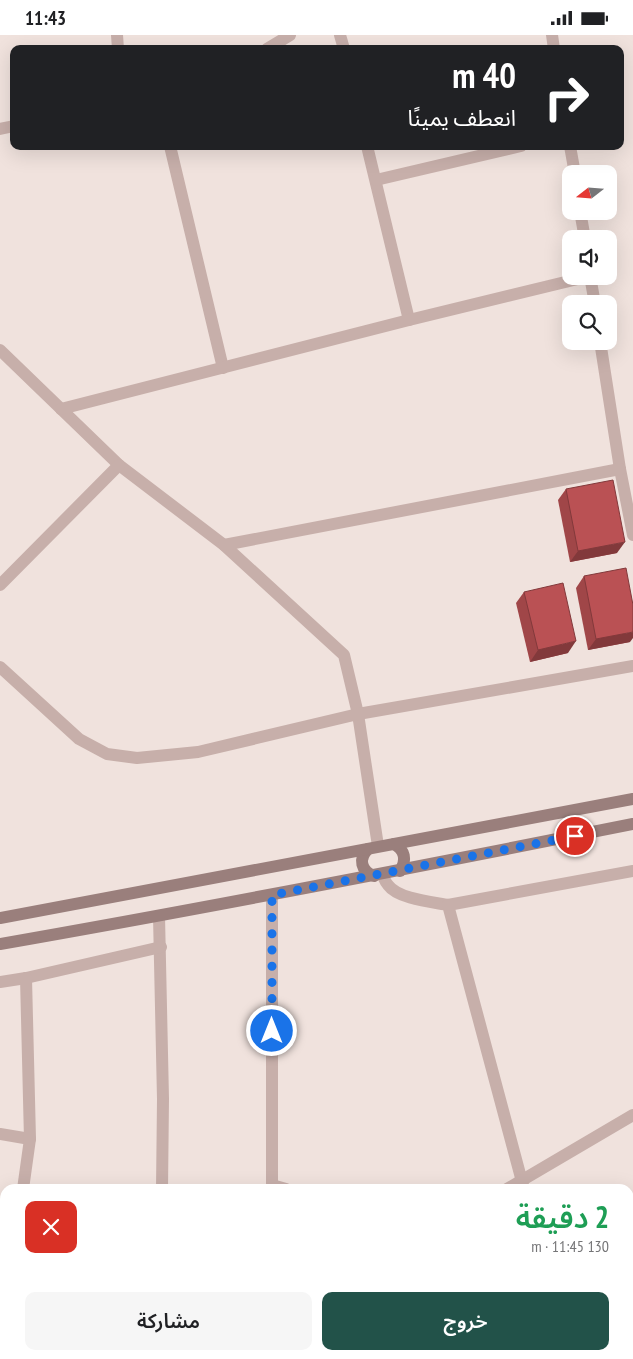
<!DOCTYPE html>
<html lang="ar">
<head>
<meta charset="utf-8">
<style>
  body { margin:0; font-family:"PT Sans Narrow","Noto Sans Arabic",sans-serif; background:#f6f6f6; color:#202124; direction:rtl; height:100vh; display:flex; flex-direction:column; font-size:19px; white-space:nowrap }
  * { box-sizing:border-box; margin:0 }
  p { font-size:16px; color:#757577 }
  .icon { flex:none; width:28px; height:28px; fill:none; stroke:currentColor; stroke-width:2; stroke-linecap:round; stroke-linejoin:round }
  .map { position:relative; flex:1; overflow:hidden; direction:ltr }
  .panel { position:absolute; left:0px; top:1149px; width:634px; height:176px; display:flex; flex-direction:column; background:#fff; border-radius:15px 15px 0 0; box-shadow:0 5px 20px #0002; direction:rtl }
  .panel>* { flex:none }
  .banner { position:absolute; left:10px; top:10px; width:614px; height:105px; border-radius:10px; box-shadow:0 5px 20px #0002; direction:rtl; background:#202124; color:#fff; overflow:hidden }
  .needle { width:32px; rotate:253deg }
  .buttons { position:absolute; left:562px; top:130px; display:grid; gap:10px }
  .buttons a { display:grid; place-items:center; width:55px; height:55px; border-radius:10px; background:#fff; box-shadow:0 5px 20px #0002; font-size:25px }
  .pin { position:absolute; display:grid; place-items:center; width:42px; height:42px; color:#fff; margin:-21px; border:2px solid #fff; border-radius:50%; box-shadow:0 1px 5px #0007 }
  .me { position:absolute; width:55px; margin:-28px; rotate:0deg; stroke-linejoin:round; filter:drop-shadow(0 0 4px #0008) }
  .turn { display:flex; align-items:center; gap:18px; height:105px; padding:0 25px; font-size:22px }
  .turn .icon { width:65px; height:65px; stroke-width:2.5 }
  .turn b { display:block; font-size:35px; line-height:42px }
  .round { display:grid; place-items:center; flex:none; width:52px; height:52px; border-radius:10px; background:#f6f6f6 }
  .headline { display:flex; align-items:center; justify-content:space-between; height:85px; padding:0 25px }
  h1 { font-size:30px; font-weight:600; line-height:38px; color:#1e9e55 }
  .button { display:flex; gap:10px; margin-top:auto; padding:10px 25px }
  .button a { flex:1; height:58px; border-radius:10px; background:#225249; color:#fff; font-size:20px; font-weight:600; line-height:58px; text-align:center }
  .button a+a { background:#f6f6f6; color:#202124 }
  .status { display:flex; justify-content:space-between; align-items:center; height:35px; padding:0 25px; background:#fff; direction:ltr }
  .status svg { height:14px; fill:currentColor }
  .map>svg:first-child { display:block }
</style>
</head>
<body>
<div class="status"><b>11:43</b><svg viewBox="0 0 49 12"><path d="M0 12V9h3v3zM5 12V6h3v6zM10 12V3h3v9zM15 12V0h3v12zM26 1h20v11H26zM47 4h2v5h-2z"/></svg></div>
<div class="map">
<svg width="633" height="1324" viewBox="0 0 633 1324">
  <rect width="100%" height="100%" fill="#f0e2dd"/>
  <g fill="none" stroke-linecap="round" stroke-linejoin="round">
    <g stroke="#c7afaa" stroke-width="12">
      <path d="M 117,0 L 118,14"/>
      <path d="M 340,0 L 344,14"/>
      <path d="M 552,0 L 554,14"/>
      <path d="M 267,14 L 290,0"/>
      <path d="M 0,94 L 14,91"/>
      <path d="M 170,111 L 223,333"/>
      <path d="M 367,111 L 409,285"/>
      <path d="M 570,111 L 575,139"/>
      <path d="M 376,145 L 521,111"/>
      <path d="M 580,176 L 585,204"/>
      <path d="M 590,241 L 595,269"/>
      <path d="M 600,306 L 620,434 L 633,500"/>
      <path d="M 0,315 L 119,430 L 224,510 L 344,620 L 358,679 L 378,811"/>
      <path d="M 61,374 L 409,285 L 590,241"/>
      <path d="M 224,510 L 620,434"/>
      <path d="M 0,550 L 119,430"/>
      <path d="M 0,632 L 79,704 L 107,719 L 137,723 L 198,717 L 358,679 L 633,631"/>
      <path d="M 382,839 C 384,843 385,847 388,850 C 398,864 432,867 448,870 L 524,1154"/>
      <path d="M 448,870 L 633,836"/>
      <path d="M 159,881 L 163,1064 L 162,1154"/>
      <path d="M 0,947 L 26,943 L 161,912"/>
      <path d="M 0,1099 L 30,1104"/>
      <path d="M 272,1150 L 286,1154"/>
      <path d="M 23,1154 L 30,1104 L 26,943"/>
      <path d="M 272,1154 L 272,860"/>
      <path d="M 507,1154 L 633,1080"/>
      <path d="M 0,1275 L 5,1255"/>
      <path d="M 162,1320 L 162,1324"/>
      <path d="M 568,1320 L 569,1324"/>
      <path d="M 271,1324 L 271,1320"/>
      <path d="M 624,1324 L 633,1319"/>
    </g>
    <g stroke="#9a7f7c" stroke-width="12">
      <path d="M 394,809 C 405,815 407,825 400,836"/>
      <path d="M 368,814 C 358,824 361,836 374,841"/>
      <path d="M 0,883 L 633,764"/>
      <path d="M 0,909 C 212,872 422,831 633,789"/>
    </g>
  </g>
  <g fill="#a04648">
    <path d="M 566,454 L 617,518 L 570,527 L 558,465 Z"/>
    <path d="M 584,541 L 630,607 L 588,615 L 576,553 Z"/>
    <path d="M 524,557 L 568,618 L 530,627 L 516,568 Z"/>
  </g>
  <g fill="#82393b">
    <path d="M 625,507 L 617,518 L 570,527 L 578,516 Z"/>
    <path d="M 633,597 L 633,603 L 630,607 L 588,615 L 596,604 Z"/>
    <path d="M 576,606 L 568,618 L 530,627 L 538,615 Z"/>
  </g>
  <g fill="#ba5154" stroke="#82393b">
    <path d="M 613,445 L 625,507 L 578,516 L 566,454 Z"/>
    <path d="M 626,533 L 633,570 L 633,597 L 596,604 L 584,541 Z"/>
    <path d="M 563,548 L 576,606 L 538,615 L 524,557 Z"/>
  </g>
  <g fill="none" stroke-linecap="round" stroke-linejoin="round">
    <path stroke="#1a73e8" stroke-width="9" stroke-dasharray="0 16.2" d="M 272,996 L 272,860 L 575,801"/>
  </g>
</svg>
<div class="buttons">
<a><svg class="needle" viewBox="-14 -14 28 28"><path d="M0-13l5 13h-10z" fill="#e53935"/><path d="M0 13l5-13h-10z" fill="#757577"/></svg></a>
<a><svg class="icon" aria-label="sound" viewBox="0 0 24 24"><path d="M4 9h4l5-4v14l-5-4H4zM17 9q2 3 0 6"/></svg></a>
<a><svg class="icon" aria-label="search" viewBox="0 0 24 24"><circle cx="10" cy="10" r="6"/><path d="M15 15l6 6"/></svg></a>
</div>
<div class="pin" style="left:575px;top:801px;background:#d93025"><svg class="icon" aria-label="arrive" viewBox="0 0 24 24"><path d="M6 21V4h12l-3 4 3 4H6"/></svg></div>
<svg class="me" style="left:272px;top:996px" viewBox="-20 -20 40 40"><circle r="17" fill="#1a73e8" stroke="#fff" stroke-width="3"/><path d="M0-11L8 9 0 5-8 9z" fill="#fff"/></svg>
<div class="banner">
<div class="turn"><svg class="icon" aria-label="right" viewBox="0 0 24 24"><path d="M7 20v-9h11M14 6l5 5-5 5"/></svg><div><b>40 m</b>انعطف يمينًا</div></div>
</div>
<section class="panel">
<div class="headline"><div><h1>2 دقيقة</h1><p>130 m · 11:45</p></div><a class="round" style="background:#d93025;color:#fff"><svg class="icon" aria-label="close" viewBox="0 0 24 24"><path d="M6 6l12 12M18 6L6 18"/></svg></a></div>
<div class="button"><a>خروج</a><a>مشاركة</a></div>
</section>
</div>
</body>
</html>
